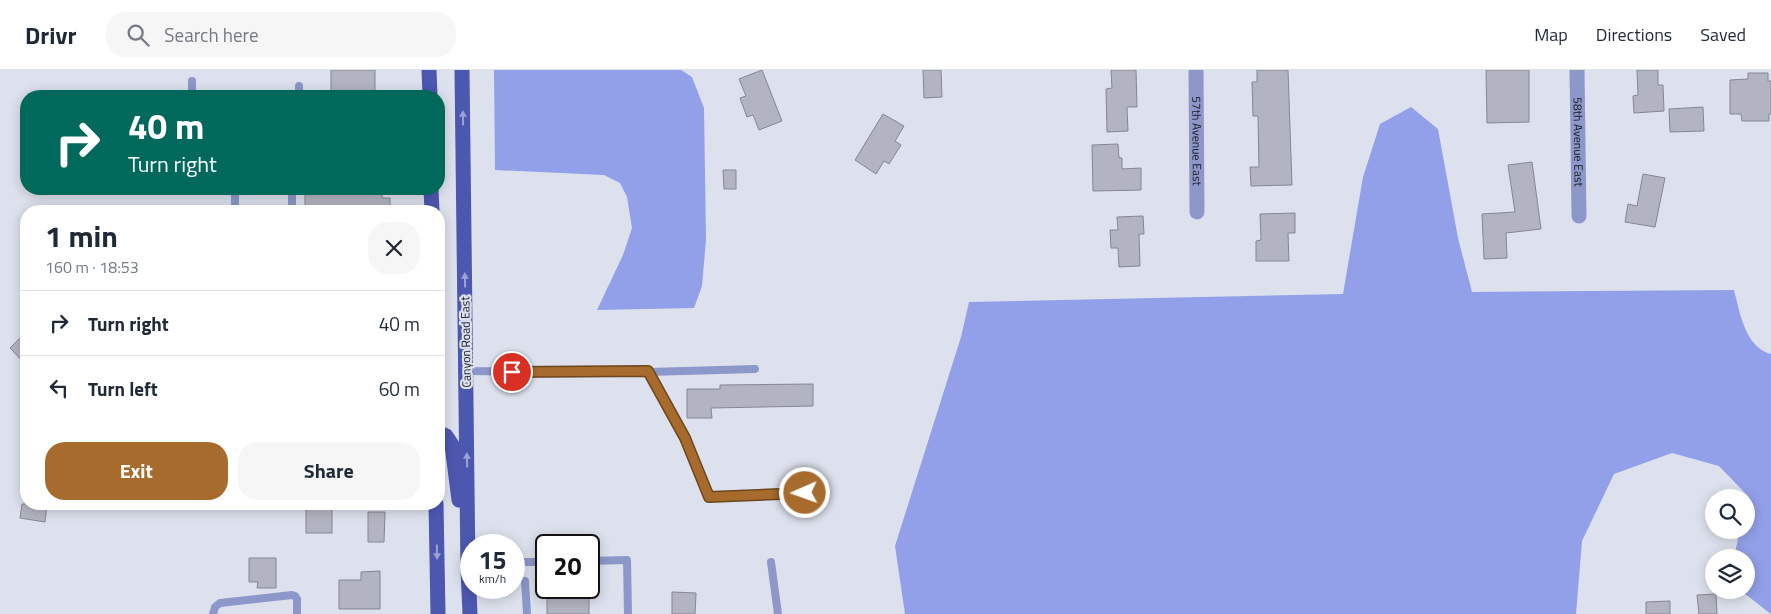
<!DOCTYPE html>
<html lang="en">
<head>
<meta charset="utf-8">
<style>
  body { margin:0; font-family:"Titillium Web",sans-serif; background:#f6f6f7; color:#1f2937; height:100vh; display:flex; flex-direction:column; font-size:19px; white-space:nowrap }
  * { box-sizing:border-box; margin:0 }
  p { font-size:16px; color:#747a83 }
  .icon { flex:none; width:28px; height:28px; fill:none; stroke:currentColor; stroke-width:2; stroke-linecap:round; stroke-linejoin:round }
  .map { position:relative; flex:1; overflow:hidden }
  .drawer { position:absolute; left:20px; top:135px; width:425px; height:305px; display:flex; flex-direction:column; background:#fff; border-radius:20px; box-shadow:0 2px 12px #0003 }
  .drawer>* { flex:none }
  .hud { position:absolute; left:20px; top:20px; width:425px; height:105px; border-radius:20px; box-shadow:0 2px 12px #0003; background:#00695c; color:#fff; overflow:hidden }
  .buttons { position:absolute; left:1705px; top:419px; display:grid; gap:10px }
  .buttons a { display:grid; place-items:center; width:50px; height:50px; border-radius:50%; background:#fff; box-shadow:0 2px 12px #0003; font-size:25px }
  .speed { position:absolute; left:460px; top:464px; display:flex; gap:10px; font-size:25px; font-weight:700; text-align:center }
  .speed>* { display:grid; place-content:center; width:65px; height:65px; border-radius:50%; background:#fff; box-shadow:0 2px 12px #0003; line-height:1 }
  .speed small { font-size:12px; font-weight:400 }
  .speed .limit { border:2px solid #111; border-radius:8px; background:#fff; color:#111 }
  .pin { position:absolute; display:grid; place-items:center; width:42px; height:42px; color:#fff; margin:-21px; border:2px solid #fff; border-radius:50%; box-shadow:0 1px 5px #0007 }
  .me { position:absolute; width:55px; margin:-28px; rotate:268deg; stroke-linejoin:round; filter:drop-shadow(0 0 4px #0008) }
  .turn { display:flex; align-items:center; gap:18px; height:105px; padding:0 25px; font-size:22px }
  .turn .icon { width:65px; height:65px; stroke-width:2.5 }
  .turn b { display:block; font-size:35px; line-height:42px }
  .round { display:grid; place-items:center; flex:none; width:52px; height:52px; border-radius:20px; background:#f6f6f7 }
  .summary { display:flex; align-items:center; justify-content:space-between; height:85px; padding:0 25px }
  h1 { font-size:30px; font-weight:700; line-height:38px }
  .cta { display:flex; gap:10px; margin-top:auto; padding:10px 25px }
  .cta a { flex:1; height:58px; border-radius:20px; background:#a76c2d; color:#fff; font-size:20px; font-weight:700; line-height:58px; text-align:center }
  .cta a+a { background:#f6f6f7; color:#1f2937 }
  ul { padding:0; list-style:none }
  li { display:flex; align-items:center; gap:15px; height:65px; padding:0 25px; border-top:1px solid #e0e1e3 }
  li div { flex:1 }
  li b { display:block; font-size:19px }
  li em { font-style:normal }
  header { display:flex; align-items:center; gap:30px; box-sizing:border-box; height:70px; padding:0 25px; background:#fff; border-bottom:1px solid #e0e1e3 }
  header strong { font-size:24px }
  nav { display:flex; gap:28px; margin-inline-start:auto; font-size:18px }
  .search { width:350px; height:45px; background:#f6f6f7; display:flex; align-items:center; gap:12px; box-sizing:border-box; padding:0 18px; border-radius:20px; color:#747a83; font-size:19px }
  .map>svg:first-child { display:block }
</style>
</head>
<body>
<header>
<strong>Drivr</strong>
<div class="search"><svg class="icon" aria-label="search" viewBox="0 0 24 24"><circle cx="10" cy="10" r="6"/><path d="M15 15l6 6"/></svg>Search here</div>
<nav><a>Map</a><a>Directions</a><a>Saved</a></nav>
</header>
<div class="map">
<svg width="1771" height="544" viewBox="0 0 1771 544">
  <rect width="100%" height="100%" fill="#dde1ed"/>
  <g fill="#91a0e8">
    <path d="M 494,0 L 681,0 L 692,7 L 704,38 L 706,170 L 702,216 L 694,238 L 597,240 L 623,185 L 632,158 L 627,127 L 620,113 L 604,105 L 495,100 Z"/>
    <path d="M 1411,37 L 1438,59 L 1458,168 L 1472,222 L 1734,220 C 1740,243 1745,277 1771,284 L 1771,544 L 1740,520 L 1746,520 L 1746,488 L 1734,487 L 1740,460 L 1746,460 L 1748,426 L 1719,396 L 1672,383 L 1614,404 L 1582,471 L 1576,544 L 905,544 L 895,476 L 961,267 L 969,232 L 1343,224 L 1363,107 L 1380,54 Z"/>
  </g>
  <g fill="#b2b5c1" stroke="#848792">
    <rect x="331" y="0" width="44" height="26"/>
    <path d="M 762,0 L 782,51 L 759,60 L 753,45 L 747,47 L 740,28 L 746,26 L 739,9 Z"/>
    <path d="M 923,0 L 941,0 L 942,27 L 924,28 Z"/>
    <path d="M 1111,0 L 1136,0 L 1137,37 L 1127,37 L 1128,61 L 1107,62 L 1106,19 L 1112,18 Z"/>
    <path d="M 1257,0 L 1288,0 L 1292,115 L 1251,116 L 1250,97 L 1259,97 L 1258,46 L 1253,46 L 1252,12 L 1257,12 Z"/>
    <path d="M 1486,0 L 1529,0 L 1529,52 L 1487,53 Z"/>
    <path d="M 1637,0 L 1658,0 L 1658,15 L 1663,15 L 1664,41 L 1634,43 L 1633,26 L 1638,25 Z"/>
    <path d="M 1748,3 L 1768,3 L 1768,11 L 1771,11 L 1771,44 L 1769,44 L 1769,51 L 1742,51 L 1741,44 L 1730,44 L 1730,10 L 1748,9 Z"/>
    <path d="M 1703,37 L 1704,61 L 1670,62 L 1669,39 Z"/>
    <path d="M 883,44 L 904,56 L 895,71 L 901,75 L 889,94 L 884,91 L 876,104 L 855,90 Z"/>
    <path d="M 1118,74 L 1119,88 L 1122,88 L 1122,99 L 1141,98 L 1141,120 L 1093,121 L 1092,75 Z"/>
    <path d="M 1532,92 L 1541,159 L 1506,163 L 1507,188 L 1484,189 L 1482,144 L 1515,142 L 1508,95 Z"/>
    <path d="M 723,100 L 736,100 L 736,119 L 724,119 Z"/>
    <path d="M 1643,104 L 1665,108 L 1655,157 L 1625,152 L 1628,134 L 1637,136 Z"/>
    <path d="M 305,119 L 382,119 L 382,128 L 390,128 L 390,141 L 305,141 Z"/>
    <path d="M 1295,143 L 1295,163 L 1288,163 L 1289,191 L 1256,191 L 1256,171 L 1261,170 L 1260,144 Z"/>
    <path d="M 1143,146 L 1144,164 L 1139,164 L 1140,196 L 1119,197 L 1118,178 L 1111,178 L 1110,160 L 1118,160 L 1117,147 Z"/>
    <path d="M 26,262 L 26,295 L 10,278 Z"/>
    <path d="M 813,314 L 813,336 L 711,338 L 712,348 L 687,348 L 687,319 L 720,319 L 720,315 Z"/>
    <path d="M 22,434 L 47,434 L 45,452 L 20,448 Z"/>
    <rect x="306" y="434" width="26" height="29"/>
    <path d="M 368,442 L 385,442 L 384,472 L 368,472 Z"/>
    <path d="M 249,488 L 276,488 L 276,518 L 257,518 L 258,512 L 249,512 Z"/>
    <path d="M 380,501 L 380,539 L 339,539 L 339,510 L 361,510 L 361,502 Z"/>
    <rect x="547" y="521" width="42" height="23"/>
    <path d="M 672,522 L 696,523 L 695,544 L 672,544 Z"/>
    <path d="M 1716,524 L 1717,544 L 1699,544 L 1697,525 Z"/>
    <path d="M 1670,531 L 1670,544 L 1646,544 L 1646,532 Z"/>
  </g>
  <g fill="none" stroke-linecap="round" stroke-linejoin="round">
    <g stroke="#8d98ca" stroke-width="8">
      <path d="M 192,11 L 192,26"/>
      <path d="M 299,26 L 299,16"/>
      <path d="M 235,119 L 235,141"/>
      <path d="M 292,119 L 292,141"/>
      <path d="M 466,301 L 612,303 L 755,299"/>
      <path d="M 648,301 L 685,368 L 709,427 L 805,423"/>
      <path d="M 589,491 L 627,490 L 628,544"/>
      <path d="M 514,492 L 546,492"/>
      <path d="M 771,492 L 778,544"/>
      <path d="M 525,511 L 527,544"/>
      <path d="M 213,544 L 215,537 L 220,533 L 292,525 L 295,526 L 297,529 L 297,544"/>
    </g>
    <g stroke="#8d98ca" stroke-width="15">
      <path id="s1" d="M 1196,0 L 1197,142"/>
      <path id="s2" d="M 1577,0 L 1579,146"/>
    </g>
    <g stroke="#4c57b0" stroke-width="15">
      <path d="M 429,0 L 430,26"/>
      <path d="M 462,0 L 468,500 L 470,544"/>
      <path d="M 431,119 L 432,141"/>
      <path d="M 439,363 L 446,366 L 452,375 L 459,430"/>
      <path d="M 436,434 L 438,544"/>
    </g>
  </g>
  <defs><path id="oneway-solid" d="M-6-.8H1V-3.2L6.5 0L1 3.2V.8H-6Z" transform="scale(1.25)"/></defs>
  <g fill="#9ca3d2">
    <use href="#oneway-solid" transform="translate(463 48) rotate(-91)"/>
    <use href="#oneway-solid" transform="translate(465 210) rotate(-91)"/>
    <use href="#oneway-solid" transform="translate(467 390) rotate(-91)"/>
    <use href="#oneway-solid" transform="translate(437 482) rotate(89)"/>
  </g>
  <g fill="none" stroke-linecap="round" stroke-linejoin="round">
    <defs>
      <path id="route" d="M 512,302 L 648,301 L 685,368 L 709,427 L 805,423"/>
    </defs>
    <use href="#route" stroke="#6d461d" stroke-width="12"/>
    <use href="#route" stroke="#a76c2d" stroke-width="9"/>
  </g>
  <g text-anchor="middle" stroke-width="4.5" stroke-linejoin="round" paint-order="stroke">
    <g font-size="12" fill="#18191e" stroke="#dde1ed">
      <text dy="4" stroke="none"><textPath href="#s1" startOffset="71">57th Avenue East</textPath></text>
      <text dy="4" stroke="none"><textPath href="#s2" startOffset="72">58th Avenue East</textPath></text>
      <text transform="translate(466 272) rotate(-91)" y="4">Canyon Road East</text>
    </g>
  </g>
</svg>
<div class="buttons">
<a><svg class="icon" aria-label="search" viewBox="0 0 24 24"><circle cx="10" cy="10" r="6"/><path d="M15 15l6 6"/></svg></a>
<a><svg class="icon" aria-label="layers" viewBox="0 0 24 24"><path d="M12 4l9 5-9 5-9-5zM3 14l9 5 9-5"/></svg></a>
</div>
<div class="speed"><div>15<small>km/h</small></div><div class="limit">20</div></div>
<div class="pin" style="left:512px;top:302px;background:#d93025"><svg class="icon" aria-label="arrive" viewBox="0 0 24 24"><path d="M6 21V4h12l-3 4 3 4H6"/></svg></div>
<svg class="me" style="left:805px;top:423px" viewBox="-20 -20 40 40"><circle r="17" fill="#a76c2d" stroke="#fff" stroke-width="3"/><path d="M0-11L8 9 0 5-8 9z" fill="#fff"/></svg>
<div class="hud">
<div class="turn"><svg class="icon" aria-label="right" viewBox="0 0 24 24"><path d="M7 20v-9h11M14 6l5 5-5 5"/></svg><div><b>40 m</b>Turn right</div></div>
</div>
<section class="drawer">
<div class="summary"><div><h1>1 min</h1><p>160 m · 18:53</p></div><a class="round"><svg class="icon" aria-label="close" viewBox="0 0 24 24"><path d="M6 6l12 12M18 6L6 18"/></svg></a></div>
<ul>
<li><svg class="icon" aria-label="right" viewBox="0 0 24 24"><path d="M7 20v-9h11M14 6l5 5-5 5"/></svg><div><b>Turn right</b></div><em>40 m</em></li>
<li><svg class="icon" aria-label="left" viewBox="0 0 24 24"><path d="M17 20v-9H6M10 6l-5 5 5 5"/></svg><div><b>Turn left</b></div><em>60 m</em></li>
</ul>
<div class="cta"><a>Exit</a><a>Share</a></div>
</section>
</div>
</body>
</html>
